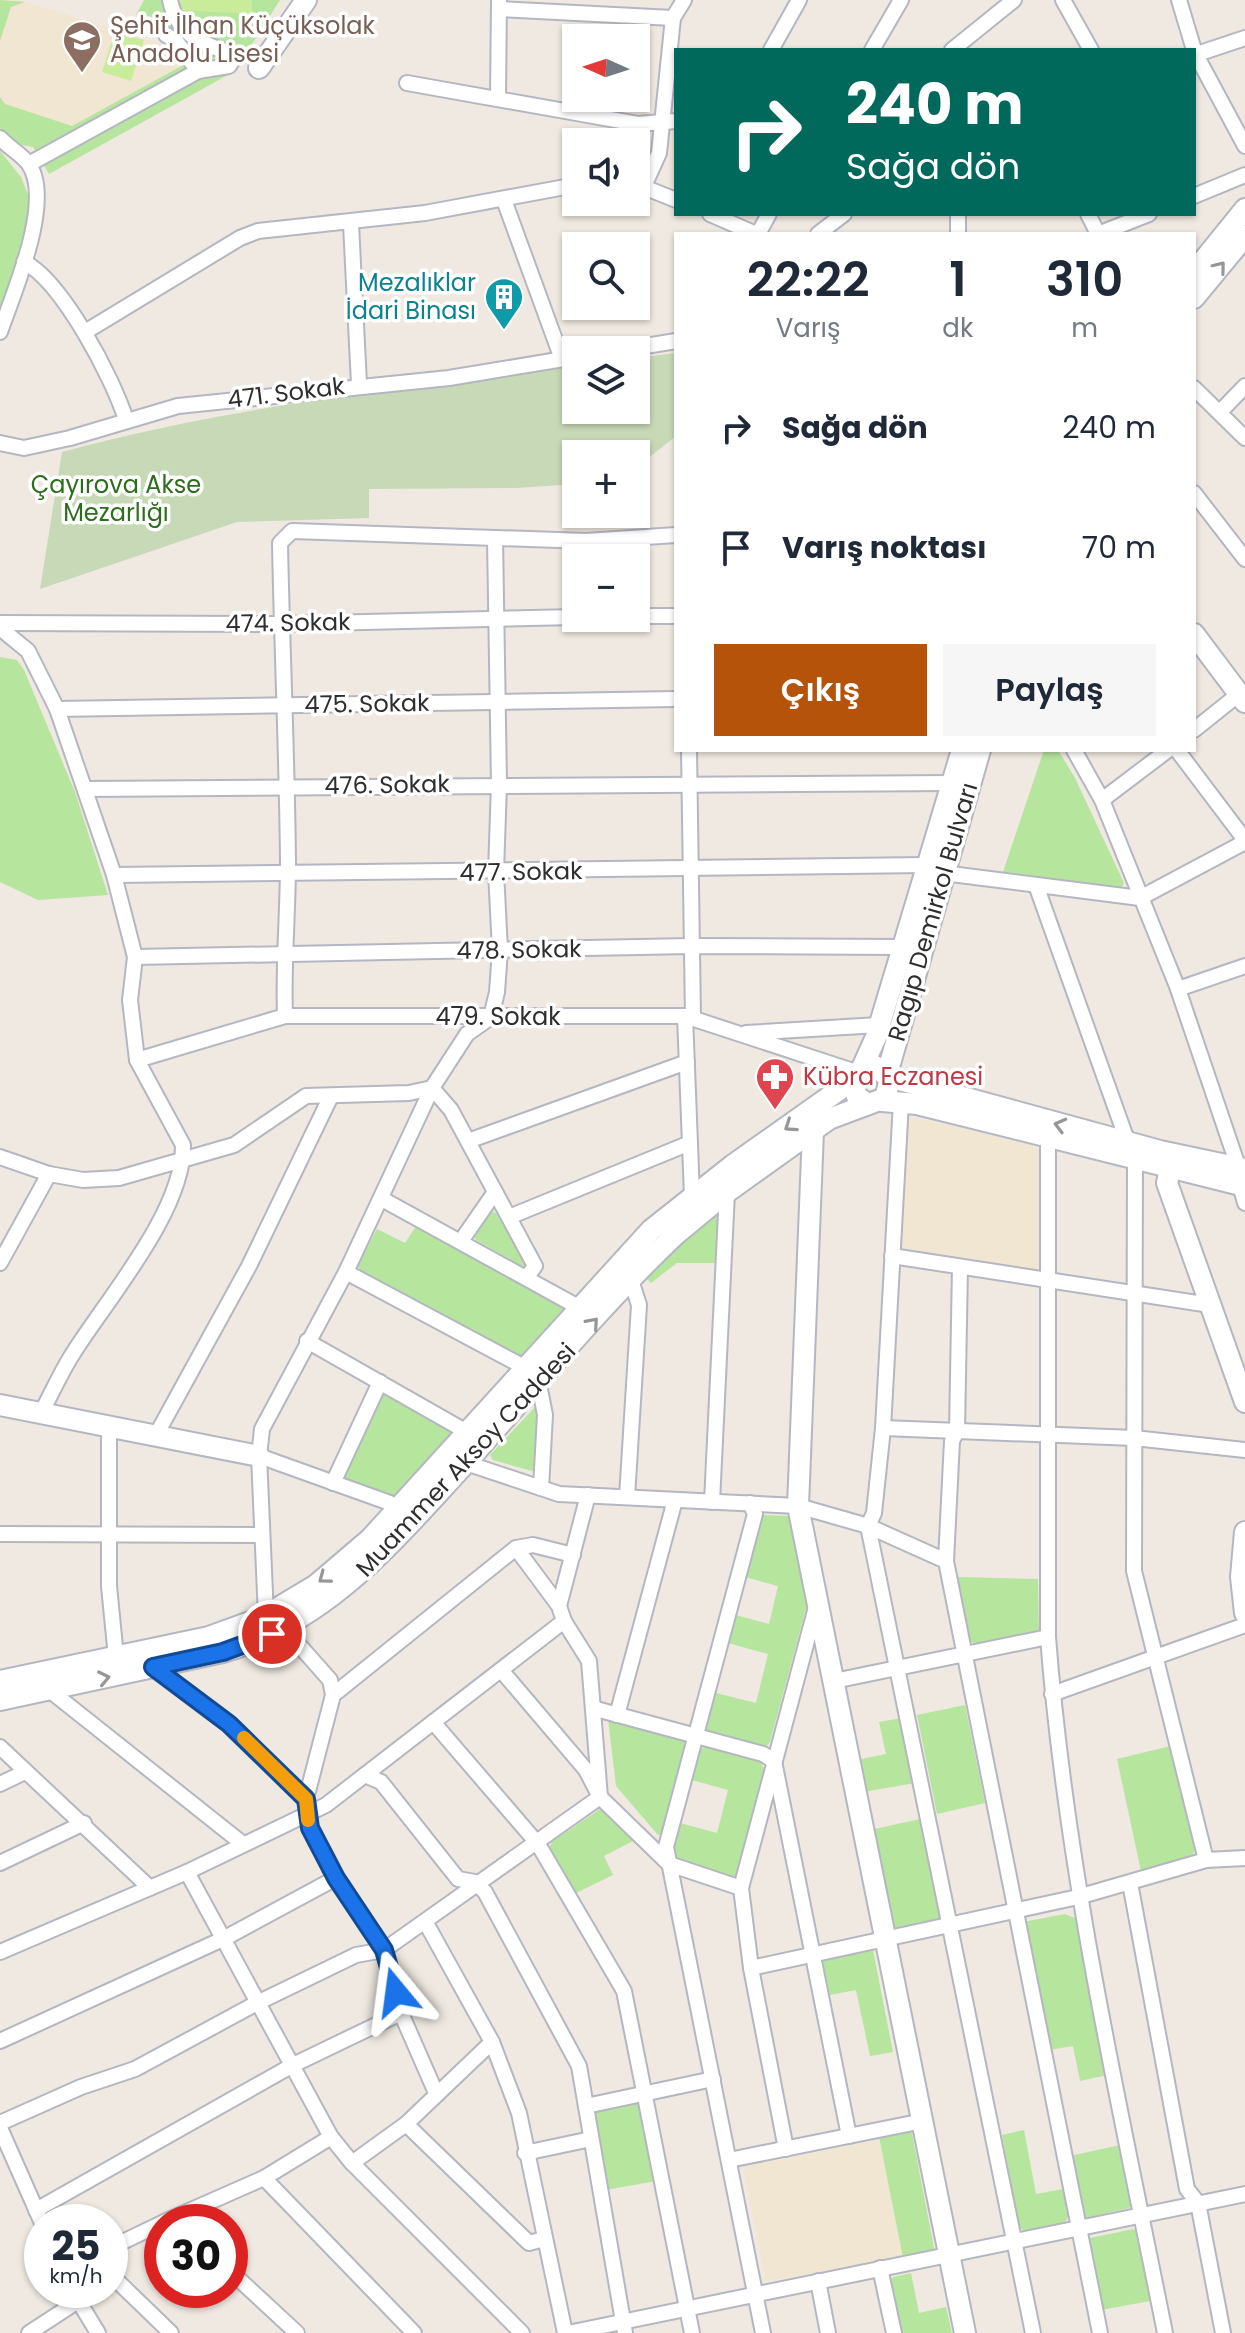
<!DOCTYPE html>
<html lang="tr">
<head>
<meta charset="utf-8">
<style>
  body { margin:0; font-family:Poppins,sans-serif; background:#f6f6f7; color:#1f2937; height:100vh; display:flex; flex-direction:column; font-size:30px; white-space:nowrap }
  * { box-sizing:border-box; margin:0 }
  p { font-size:26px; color:#747a83 }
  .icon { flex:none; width:44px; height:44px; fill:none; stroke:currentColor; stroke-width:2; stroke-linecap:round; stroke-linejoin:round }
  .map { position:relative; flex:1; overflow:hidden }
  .details { position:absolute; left:674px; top:232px; width:522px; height:520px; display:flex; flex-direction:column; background:#fff; border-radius:0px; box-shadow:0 2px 6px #0004 }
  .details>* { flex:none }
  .top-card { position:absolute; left:674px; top:48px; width:522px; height:168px; border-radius:0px; box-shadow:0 2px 6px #0004; background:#00695c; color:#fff; overflow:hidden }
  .needle { width:52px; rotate:273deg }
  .controls { position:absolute; left:562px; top:24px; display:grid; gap:16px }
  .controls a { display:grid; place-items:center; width:88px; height:88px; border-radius:0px; background:#fff; box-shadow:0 2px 6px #0004; font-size:40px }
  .speed { position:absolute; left:24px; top:2204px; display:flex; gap:16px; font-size:40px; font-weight:700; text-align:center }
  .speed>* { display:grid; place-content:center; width:104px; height:104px; border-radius:50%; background:#fff; box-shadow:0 2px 6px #0004; line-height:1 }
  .speed small { font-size:20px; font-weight:400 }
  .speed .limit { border:12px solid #d22; background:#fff; color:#111 }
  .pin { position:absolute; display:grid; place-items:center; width:68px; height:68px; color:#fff; margin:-34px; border:4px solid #fff; border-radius:50%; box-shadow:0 2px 8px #0007 }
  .me { position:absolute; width:88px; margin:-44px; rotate:344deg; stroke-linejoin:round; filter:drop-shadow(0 0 6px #0008) }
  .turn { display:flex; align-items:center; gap:28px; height:168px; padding:0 40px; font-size:36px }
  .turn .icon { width:104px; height:104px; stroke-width:2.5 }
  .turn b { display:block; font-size:56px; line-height:68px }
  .eta { display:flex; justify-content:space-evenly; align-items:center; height:136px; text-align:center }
  .eta b { font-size:48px; font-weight:600; line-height:56px }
  .button { display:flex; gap:16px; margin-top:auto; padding:16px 40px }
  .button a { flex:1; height:92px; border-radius:0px; background:#b45309; color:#fff; font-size:32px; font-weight:600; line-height:92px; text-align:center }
  .button a+a { background:#f6f6f7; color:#1f2937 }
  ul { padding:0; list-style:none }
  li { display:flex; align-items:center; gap:24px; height:120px; padding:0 40px }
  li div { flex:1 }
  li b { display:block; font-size:30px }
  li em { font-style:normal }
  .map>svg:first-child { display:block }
</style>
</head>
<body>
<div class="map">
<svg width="1245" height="2333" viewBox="0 0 1245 2333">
  <rect width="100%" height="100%" fill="#efe9e1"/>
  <g fill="#f0e6d1">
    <path d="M 0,0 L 19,0 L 168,46 L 184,53 L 187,63 L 72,126 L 0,128 Z"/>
    <path d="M 914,1117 L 1032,1145 L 1043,1153 L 1042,1266 L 1035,1272 L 908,1254 L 899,1241 L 905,1125 Z"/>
    <path d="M 879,2140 L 903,2258 L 766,2281 L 743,2167 Z"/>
  </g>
  <g fill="#b6e59e">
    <path d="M 0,0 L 25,2 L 11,7 L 0,41 Z"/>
    <path d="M 144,0 L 280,0 L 235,71 L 49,174 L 33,147 L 12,143 L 0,128 L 0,97 L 5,104 L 72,126 L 187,63 C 188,31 161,24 136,15 Z"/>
    <path d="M 0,151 L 21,177 L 32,205 L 0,314 Z"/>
    <path d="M 0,657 L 17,660 L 24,670 L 75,792 L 108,895 L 38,900 L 0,882 Z"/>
    <path d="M 1044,750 L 1058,750 L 1075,778 L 1124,883 L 1121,888 L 1003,872 Z"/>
    <path d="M 714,1210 L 718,1216 L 715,1263 L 677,1263 L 651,1283 L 644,1276 Z"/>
    <path d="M 489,1211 L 496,1213 L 525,1263 L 523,1267 L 476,1240 L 473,1234 Z"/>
    <path d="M 418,1223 L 563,1302 L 566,1309 L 525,1356 L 518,1355 L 360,1271 L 358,1265 L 377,1229 L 405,1243 Z"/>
    <path d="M 381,1394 L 389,1394 L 456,1433 L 398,1496 L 389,1497 L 341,1478 Z"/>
    <path d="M 535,1407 L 539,1411 L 536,1465 L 532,1471 L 493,1460 L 490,1455 Z"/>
    <path d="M 761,1515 L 790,1516 L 807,1605 L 770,1742 L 764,1749 L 707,1733 L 706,1729 L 716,1693 L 756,1703 L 768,1654 L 728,1643 L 736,1615 L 769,1624 L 778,1586 L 745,1577 Z"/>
    <path d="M 957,1577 L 1038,1579 L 1039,1632 L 979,1645 L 967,1640 Z"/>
    <path d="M 965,1705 L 985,1803 L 937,1814 L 917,1715 Z"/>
    <path d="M 902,1718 L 915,1783 L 863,1792 L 856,1760 L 886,1754 L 879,1722 Z"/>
    <path d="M 608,1719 L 686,1738 L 689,1745 L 665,1834 L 658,1835 L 616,1786 Z"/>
    <path d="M 1171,1746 L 1195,1850 L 1190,1859 L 1141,1871 L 1117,1759 Z"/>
    <path d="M 704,1747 L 761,1762 L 765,1772 L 737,1874 L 731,1879 L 675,1861 L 673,1850 L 680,1823 L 717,1833 L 728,1790 L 692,1780 L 700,1749 Z"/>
    <path d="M 600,1809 L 610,1812 L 633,1841 L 604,1856 L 613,1875 L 576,1893 L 549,1848 L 552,1842 Z"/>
    <path d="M 925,1818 L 943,1917 L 940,1923 L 891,1933 L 870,1830 Z"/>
    <path d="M 1065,1914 L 1075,1918 L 1107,2075 L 1080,2081 L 1073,2046 L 1049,2050 L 1023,1922 Z"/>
    <path d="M 869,1947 L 873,1950 L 893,2052 L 870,2056 L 856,1990 L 830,1995 L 823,1961 L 825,1957 Z"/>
    <path d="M 637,2101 L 641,2105 L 656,2181 L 606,2190 L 590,2115 L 594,2109 Z"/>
    <path d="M 1024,2130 L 1036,2194 L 1063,2189 L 1068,2217 L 1064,2224 L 1025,2232 L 1019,2227 L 1002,2135 Z"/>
    <path d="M 907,2131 L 912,2133 L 934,2248 L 932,2253 L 903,2258 L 879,2137 Z"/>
    <path d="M 1120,2145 L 1132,2204 L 1129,2208 L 1086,2218 L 1082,2215 L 1070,2156 Z"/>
    <path d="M 1133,2229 L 1137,2232 L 1150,2301 L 1101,2310 L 1087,2243 L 1090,2238 Z"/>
    <path d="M 911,2273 L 919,2313 L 946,2307 L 952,2333 L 899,2333 L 889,2283 L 893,2277 Z"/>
  </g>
  <path fill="#c8d9b8" d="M 676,353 L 676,436 L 636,468 L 636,454 L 576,454 L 576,484 L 517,488 L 369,489 L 369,518 L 237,522 L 40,589 L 62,452 C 230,406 404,388 576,366 L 576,410 L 636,410 L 636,358 Z"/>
  <g fill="#c9ec9a">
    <path d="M 178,0 L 252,0 L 252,14 L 177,10 Z"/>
    <path d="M 115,31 L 144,40 L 131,81 L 102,72 Z"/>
  </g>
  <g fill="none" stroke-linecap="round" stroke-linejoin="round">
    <defs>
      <g id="street">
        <path d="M 1063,0 L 1091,50"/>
        <path d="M 1179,0 L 1194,50"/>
        <path d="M 499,9 L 673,18"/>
        <path d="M 166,35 L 176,41 L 198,71"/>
        <path d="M 771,50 L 799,0"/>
        <path d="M 872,50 L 901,0"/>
        <path d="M 952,50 L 1014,0"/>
        <path d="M 1194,51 L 1245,146"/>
        <path d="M 1194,55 L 1245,38"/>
        <path d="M 407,83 L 638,124 L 676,121"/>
        <path d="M 498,96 L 499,1"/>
        <path d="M 0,138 C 8,147 21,154 28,163 C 55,199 13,294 0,332"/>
        <path d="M 29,164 L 198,71 L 229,66 L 236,55 C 205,45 177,36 170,0"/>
        <path d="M 636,184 L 676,200"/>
        <path d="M 644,186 L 659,153 L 673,18 L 684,0"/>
        <path d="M 1194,196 L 1245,175"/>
        <path d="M 504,200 L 562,359"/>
        <path d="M 710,214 L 756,234"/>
        <path d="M 1088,214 L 1098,234"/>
        <path d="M 351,224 L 359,384"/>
        <path d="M 758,234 L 769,214"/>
        <path d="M 818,234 L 844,214"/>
        <path d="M 958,234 L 958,214"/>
        <path d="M 1098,234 L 1149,214"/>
        <path d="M 24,262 C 62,281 113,378 126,420"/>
        <path d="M 85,332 L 240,238 L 258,231 L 425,213 L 576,185"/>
        <path d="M 621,350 L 676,341"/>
        <path d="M 1194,388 L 1245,438"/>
        <path d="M 1220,412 L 1245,386"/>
        <path d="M 0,443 L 24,448 L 70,438 L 178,406 L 449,378 L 576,357"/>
        <path d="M 1194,493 L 1245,559"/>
        <path d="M 636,616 L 676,616"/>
        <path d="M 0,623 L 282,624 L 576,617"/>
        <path d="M 0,628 L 28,651 L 57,709 L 114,875 L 135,957 L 130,1000 L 137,1060 L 183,1145 C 184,1211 107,1299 72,1355 C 60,1374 51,1395 40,1415"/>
        <path d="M 57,709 L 676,699"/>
        <path d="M 1194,730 L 1239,694"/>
        <path d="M 689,750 L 693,1018"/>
        <path d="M 1074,750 L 1102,800 L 1178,989 L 1239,1169"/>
        <path d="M 1177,750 L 1245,840"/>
        <path d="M 85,789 L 952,783"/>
        <path d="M 1102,800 L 1168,750"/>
        <path d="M 943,873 L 1140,898 L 1245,842"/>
        <path d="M 114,875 L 927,865"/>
        <path d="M 1036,885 L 1128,1143"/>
        <path d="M 135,957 L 691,946 L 902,947"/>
        <path d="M 1178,989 L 1245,966"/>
        <path d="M 285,1016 C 283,964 288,914 288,862 C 287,756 282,649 280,543 L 292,531 L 586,541 L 676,535"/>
        <path d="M 685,1016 L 692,1196"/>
        <path d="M 491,1017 L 497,992 L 500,950 L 496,872 L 499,784 L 495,538"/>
        <path d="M 746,1033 L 879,1025"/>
        <path d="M 137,1060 L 285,1016 L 685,1016 L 856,1072"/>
        <path d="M 901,1102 L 883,1428 L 874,1513 L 868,1526 L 1033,2333"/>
        <path d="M 1048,1139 L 1048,1637 C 1066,1872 1119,2102 1165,2333"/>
        <path d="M 468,1141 L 687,1062"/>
        <path d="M 0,1157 L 49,1174 L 83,1180 L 119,1178 L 234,1145 L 306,1096 L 409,1093 L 432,1088 L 467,1034 L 491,1017"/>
        <path d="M 1135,1161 L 1134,1571 L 1206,1860"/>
        <path d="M 1240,1185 L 1245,1203"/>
        <path d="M 382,1199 L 580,1308"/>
        <path d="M 509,1217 L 690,1143"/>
        <path d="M 461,1241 L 495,1192"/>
        <path d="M 892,1256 L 1210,1305"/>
        <path d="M 0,1263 L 49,1174"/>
        <path d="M 960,1267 L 957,1431 L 952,1441 L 946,1561 L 1100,2333"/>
        <path d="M 346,1272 L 526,1368"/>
        <path d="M 307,1341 L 467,1432"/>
        <path d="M 539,1384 L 545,1415 L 541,1488"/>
        <path d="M 109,1428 L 109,1586 L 116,1657"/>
        <path d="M 883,1428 L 1134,1438 L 1245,1450"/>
        <path d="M 155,1437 L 249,1266 L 331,1096"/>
        <path d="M 259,1456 L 390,1503 L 395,1511"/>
        <path d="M 466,1463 L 559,1494 L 798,1506 L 868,1526 L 946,1561"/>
        <path d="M 333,1483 L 380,1382"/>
        <path d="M 627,1497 L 639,1305 L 631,1280"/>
        <path d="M 712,1502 L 727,1192"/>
        <path d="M 750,1503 L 755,1514 L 666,1847 L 763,2333"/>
        <path d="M 0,1534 L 261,1535"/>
        <path d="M 516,1548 L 533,1545 L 573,1555"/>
        <path d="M 559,1606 L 588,1495"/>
        <path d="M 153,1667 L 229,1724 L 306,1799"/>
        <path d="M 501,1670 L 586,1770 L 600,1797 L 669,1864 L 741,1888"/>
        <path d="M 834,1681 L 1048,1637"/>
        <path d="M 48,1689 L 243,1844"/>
        <path d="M 1052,1694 L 1245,1625"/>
        <path d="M 333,1695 L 330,1680 L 283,1627 L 266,1616 L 259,1456 L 262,1429 L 346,1272 L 432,1088 L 451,1110 L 535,1266 L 527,1277"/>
        <path d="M 596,1709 L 763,1754 L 774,1761 L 849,2136"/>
        <path d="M 617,1715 L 675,1500"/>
        <path d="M 433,1722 L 538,1844 L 624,1991 L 692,2333"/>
        <path d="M 0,1747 L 150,1888"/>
        <path d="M 365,1775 L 381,1782 L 458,1879 L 475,1882 L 485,1892 L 579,2066 L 625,2333"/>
        <path d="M 0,1784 L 25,1772"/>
        <path d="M 0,1863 L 84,1823"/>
        <path d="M 187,1872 L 331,2137 L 352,2163 L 522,2333"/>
        <path d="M 1130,1883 L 1187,2189 L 1198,2203 L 1223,2333"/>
        <path d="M 426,1923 L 492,2042 L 519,2113 L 565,2333"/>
        <path d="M 0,1952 L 187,1872 L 326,1805 L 564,1621"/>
        <path d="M 751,1968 L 1078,1897 L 1206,1860 L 1245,1858"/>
        <path d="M 0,2041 L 225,1938 L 336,1878"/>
        <path d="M 586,2106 L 713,2079"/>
        <path d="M 0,2123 L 81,2087 L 135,2069 L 257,2003 L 356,1955 L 384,1950 L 600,1797 L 589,1661 L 564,1621 L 559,1606 L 516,1548 L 333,1695 L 306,1799 L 310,1828 L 336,1878 L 384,1950 L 401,2013 L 436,2093"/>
        <path d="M 406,2124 L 529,2243 L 544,2239"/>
        <path d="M 0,2128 L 42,2223"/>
        <path d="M 786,2149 L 751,1968 L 741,1888 L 816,1607"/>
        <path d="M 525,2153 L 591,2139"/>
        <path d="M 729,2160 L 923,2121"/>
        <path d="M 352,2163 L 406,2124 L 492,2042"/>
        <path d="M 264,2178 L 414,2333"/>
        <path d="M 36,2210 L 293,2065 L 401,2013"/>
        <path d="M 164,2222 L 264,2178 L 331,2137"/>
        <path d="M 110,2248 L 162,2223"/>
        <path d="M 880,2268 L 894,2333"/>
        <path d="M 230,2271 L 297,2333"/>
        <path d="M 110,2274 L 171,2333"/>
        <path d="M 818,2281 L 828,2333"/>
        <path d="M 72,2290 L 98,2333"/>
        <path d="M 29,2333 L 78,2301"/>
        <path d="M 568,2333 L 1245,2194"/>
      </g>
      <g id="secondary">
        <path d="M 259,68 L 306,0"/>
        <path d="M 1194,272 L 1245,209"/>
        <path d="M 1194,298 L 1245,236"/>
        <path d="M 1194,634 L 1245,702"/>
        <path d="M 862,1068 L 876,1037 L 962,750"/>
        <path d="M 887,1074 L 980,750"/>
        <path d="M 889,1077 L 1160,1151 L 1245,1169"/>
        <path d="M 882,1101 L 917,1104 L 1245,1186"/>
        <path d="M 813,1131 L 798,1506 L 965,2333"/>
        <path d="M 1172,1159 L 1167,1183 L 1245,1402"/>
        <path d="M 0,1405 L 259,1456"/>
        <path d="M 1245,1532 L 1241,1577 L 1245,1613"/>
        <path d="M 0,1681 L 209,1637 L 261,1618 L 316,1585 L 370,1539 L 651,1230 L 733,1165 L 853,1080"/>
        <path d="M 0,1700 L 223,1652 C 322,1623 385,1551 452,1478 C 526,1397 596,1310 675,1235 L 727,1192 L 829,1119 L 885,1098 L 890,1079 L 875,1066 L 862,1068 L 853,1080 L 857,1097 L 868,1104"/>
      </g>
    </defs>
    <use href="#street" stroke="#b4b7c1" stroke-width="18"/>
    <use href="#secondary" stroke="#b4b7c1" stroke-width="24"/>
    <use href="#street" stroke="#fff" stroke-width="14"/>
    <use href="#secondary" stroke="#fff" stroke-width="20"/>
  </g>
  <defs><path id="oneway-chevron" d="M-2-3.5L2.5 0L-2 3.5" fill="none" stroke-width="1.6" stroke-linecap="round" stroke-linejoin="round" transform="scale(2)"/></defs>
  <g stroke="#969696">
    <use href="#oneway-chevron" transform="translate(1220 267) rotate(-51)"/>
    <use href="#oneway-chevron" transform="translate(1060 1125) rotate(-165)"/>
    <use href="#oneway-chevron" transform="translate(790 1126) rotate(146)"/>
    <use href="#oneway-chevron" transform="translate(593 1323) rotate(-49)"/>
    <use href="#oneway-chevron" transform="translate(324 1578) rotate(143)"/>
    <use href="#oneway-chevron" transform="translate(104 1678) rotate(-12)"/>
  </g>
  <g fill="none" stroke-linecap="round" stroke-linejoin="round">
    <defs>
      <path id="route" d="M 272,1634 L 223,1652 L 153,1667 L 229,1724 L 306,1799 L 310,1828 L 336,1878 L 384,1950 L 396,1992"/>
    </defs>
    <use href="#route" stroke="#114b97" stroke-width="20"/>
    <use href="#route" stroke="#1a73e8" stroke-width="14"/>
    <path stroke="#f59e0b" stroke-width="14" d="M 244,1738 L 306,1799 L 308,1820"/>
  </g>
  <defs>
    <symbol id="school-pin" viewBox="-11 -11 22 30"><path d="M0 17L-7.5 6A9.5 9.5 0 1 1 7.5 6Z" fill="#8d6e63" stroke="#fff"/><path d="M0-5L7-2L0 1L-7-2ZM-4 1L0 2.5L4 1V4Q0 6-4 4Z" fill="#fff"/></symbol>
    <symbol id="building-pin" viewBox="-11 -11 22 30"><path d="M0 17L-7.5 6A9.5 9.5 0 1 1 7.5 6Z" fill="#0f9aa8" stroke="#fff"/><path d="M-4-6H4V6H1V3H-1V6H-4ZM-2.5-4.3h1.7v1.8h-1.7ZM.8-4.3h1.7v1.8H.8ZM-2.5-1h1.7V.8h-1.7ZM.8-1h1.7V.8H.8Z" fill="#fff"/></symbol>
    <symbol id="pharmacy-pin" viewBox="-11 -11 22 30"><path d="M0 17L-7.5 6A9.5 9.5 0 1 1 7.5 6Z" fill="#e0444e" stroke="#fff"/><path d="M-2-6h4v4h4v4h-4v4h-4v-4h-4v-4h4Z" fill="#fff"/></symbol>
  </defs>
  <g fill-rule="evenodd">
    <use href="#school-pin" x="60" y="18" width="44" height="60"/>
    <use href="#building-pin" x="482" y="275" width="44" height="60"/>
    <use href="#pharmacy-pin" x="753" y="1055" width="44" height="60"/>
  </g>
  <g text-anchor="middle" stroke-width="7" stroke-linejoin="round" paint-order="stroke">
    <g font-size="24" fill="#785e54" stroke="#fff" text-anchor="start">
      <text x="110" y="34">Şehit İlhan Küçüksolak<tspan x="110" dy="28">Anadolu Lisesi</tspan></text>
    </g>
    <g font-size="24" fill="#0d838f" stroke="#fff" text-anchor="end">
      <text x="476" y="291">Mezalıklar<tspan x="476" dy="28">İdari Binası</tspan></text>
    </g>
    <g font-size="24" fill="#2e2e2e" stroke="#fff">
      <text transform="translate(286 393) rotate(-7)" y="8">471. Sokak</text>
      <text transform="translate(288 623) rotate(-1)" y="8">474. Sokak</text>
      <text transform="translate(367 704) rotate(-1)" y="8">475. Sokak</text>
      <text transform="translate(387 785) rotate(-1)" y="8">476. Sokak</text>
      <text transform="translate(521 872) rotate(-1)" y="8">477. Sokak</text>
      <text transform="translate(933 912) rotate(-74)" y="8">Ragıp Demirkol Bulvarı</text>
      <text transform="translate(519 950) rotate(-1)" y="8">478. Sokak</text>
      <text x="498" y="1025">479. Sokak</text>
      <text transform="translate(466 1460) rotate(-47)" y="8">Muammer Aksoy Caddesi</text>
    </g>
    <g font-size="24" fill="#2c6e1b" stroke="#fff">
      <text x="116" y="493">Çayırova Akse<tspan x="116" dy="28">Mezarlığı</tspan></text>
    </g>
    <g font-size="24" fill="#be3a42" stroke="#fff" text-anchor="start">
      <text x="803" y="1085">Kübra Eczanesi</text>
    </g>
  </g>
</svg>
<div class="controls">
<a><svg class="needle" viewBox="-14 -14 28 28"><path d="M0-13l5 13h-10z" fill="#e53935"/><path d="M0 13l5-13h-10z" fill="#747a83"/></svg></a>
<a><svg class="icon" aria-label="sound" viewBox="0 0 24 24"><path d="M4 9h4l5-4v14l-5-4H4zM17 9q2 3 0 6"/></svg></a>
<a><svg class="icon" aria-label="search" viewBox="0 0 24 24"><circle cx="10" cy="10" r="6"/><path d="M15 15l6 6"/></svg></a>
<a><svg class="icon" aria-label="layers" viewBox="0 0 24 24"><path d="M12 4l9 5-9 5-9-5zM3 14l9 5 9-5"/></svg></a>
<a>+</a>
<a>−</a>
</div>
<div class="speed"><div>25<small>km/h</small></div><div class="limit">30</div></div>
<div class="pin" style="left:272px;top:1634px;background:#d93025"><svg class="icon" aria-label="arrive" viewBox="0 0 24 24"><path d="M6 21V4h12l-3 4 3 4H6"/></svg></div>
<svg class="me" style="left:396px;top:1992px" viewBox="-20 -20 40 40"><path d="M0-17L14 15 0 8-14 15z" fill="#1a73e8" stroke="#fff" stroke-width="4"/></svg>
<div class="top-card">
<div class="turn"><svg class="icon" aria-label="right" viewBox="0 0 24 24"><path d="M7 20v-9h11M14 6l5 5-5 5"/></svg><div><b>240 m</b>Sağa dön</div></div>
</div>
<section class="details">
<div class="eta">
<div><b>22:22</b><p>Varış</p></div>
<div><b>1</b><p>dk</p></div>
<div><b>310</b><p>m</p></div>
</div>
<ul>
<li><svg class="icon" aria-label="right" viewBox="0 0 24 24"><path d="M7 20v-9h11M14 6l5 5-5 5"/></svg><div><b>Sağa dön</b></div><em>240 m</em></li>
<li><svg class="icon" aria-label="arrive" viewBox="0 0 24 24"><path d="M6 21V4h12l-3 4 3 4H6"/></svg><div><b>Varış noktası</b></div><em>70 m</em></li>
</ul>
<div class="button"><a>Çıkış</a><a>Paylaş</a></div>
</section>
</div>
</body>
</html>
